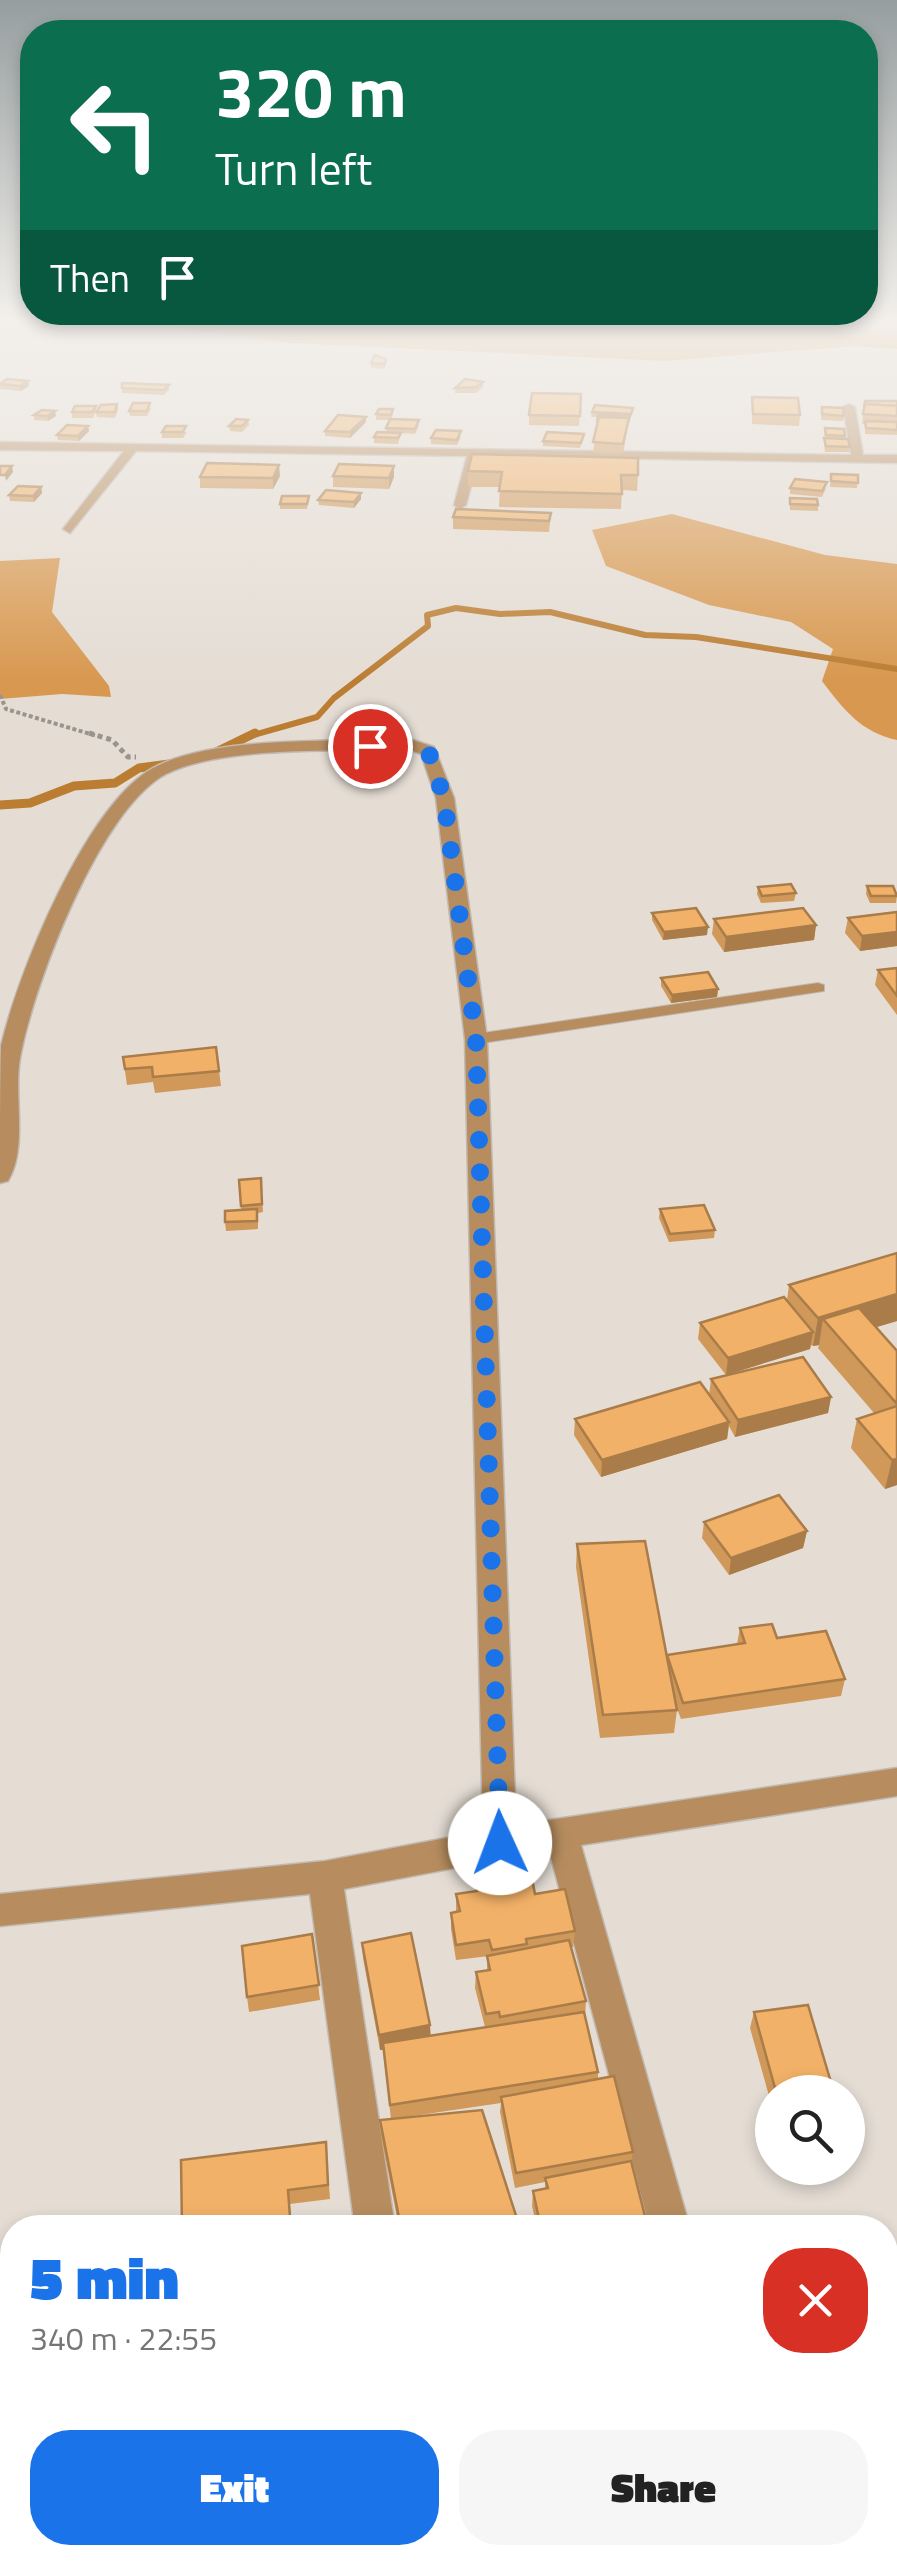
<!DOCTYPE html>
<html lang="en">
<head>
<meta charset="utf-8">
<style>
  body { margin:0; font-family:"Titillium Web",sans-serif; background:#f6f6f6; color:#222; height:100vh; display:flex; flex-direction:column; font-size:38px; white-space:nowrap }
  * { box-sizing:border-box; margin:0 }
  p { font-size:32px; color:#767676 }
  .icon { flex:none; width:55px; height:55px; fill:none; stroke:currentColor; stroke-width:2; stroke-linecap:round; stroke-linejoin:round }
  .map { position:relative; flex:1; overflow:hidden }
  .sheet { position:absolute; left:0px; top:2215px; width:898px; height:350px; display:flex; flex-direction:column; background:#fff; border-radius:40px 40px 0 0; box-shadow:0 5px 15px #0003 }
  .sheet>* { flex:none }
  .banner { position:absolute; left:20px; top:20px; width:858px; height:305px; border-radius:40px; box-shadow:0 5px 15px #0003; background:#0b6e4f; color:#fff; overflow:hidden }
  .controls { position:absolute; left:755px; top:2075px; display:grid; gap:20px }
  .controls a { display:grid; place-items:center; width:110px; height:110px; border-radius:50%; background:#fff; box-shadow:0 5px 15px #0003; font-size:50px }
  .pin { position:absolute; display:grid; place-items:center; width:85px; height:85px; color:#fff; margin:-42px; border:5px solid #fff; border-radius:50%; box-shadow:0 2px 10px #0007 }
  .me { position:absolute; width:110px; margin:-55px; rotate:358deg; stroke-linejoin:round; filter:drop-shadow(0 0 8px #0008) }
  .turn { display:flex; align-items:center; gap:35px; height:210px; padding:0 30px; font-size:45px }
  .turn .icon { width:130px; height:130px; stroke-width:2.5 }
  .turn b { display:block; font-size:70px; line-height:85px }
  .then { display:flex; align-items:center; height:95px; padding:0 30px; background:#0003; gap:20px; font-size:38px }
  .round { display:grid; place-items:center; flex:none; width:105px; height:105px; border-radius:40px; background:#f6f6f6 }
  .headline { display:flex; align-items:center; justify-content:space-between; height:170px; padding:0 30px }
  h1 { font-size:60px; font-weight:800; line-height:75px; color:#1a73e8 }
  .cta { display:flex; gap:20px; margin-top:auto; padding:20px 30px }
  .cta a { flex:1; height:115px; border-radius:40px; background:#1a73e8; color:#fff; font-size:40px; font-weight:800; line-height:115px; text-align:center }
  .cta a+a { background:#f6f6f6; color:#222 }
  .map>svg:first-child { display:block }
</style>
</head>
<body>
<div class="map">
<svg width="897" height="2565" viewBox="0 0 897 2565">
  <rect width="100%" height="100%" fill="#e5ddd4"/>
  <g fill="#d8984f">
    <path d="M 0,323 L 841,323 L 897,326 L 897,349 L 855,346 L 664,361 L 290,343 L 150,324 Z"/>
    <path d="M 672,514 L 825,555 L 897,564 L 897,740 C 862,733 843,709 822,681 L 833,649 L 791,622 L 709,605 L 606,566 L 592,530 Z"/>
    <path d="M 60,558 L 52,612 L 109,686 L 111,697 L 62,694 L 0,699 L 0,561 Z"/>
  </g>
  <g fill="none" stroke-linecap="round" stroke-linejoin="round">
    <path stroke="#bb7d32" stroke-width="6" d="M 250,736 L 317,717 L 334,698 L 428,626 L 427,615 L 456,608 L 500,614 L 550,612 L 645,635 L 696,637 L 897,669"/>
    <g stroke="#bb7d32" stroke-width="9">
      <path d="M 214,753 L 255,733"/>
      <path d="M 0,805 L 30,803 L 74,786 L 115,783 L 139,768 L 177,763"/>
    </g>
    <defs>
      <path id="service" d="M 818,983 L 824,985 L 824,991 L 476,1044 L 468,1039 L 476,1034 Z"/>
      <g id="minor">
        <path d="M 849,404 L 855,407 L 863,455 L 897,455 L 897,463 L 479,456 L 466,505 L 460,509 L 454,505 L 467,456 L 136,451 L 70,533 L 63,529 L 124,451 L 0,450 L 0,442 L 851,455 L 843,407 Z"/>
        <path d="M 410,739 L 434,747 L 454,798 L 487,1039 L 516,1825 L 897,1768 L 897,1796 L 581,1845 L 690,2228 L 650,2228 L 549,1850 L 344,1889 L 395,2228 L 355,2228 L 310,1894 L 0,1926 L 0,1894 L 325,1861 L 483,1831 L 465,1039 L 436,798 L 421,754 L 408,749 C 342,752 224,745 166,774 C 100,809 35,982 21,1053 C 12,1093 29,1146 8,1181 L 0,1183 C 0,1144 0,1081 1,1046 C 18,973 86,805 153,768 C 213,735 340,742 410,739 Z"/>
        <path d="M 0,2453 L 12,2458 L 12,2552 L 32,2552 L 23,2565 L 0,2565 Z"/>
        <path d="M 398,2552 L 444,2552 L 446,2565 L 400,2565 Z"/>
        <path d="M 739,2552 L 784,2552 L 787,2565 L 741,2565 Z"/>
      </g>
    </defs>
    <use href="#service" stroke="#c1bab3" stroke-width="2"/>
    <use href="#minor" stroke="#c1bab3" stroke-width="3"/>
    <path stroke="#9a948e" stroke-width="2.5" stroke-dasharray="4 2.5" stroke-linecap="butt" d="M 0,326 L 4,323"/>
    <path stroke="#9a948e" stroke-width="4" stroke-dasharray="4 2.5" stroke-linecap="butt" d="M 0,695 L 6,709 L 97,736"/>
    <path stroke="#9a948e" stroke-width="5" stroke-dasharray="5 4" stroke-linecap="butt" d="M 89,733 L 112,740 L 128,757 L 136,757"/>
    <use href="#service" fill="#b78d5f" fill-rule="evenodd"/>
    <use href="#minor" fill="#b78d5f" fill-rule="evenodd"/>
  </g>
  <g fill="#d09859">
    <path d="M 386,359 L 385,369 L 371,368 L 371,363 Z"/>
    <path d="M 483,382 L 483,387 L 476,393 L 455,393 L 455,388 Z"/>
    <path d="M 0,383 L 29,386 L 21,391 L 0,389 Z"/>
    <path d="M 122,383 L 169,385 L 169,390 L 164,395 L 122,393 Z"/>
    <path d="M 581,394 L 579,426 L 529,425 L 529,415 Z"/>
    <path d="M 752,397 L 800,415 L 799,426 L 752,424 Z"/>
    <path d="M 897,401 L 897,435 L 865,434 L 865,424 L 862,424 L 864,407 Z"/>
    <path d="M 117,404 L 118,410 L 115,418 L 97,417 L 96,412 Z"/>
    <path d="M 96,406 L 96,411 L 93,418 L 72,418 L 72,412 Z"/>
    <path d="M 822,407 L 844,408 L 843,421 L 821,420 Z"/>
    <path d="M 151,408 L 147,416 L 130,416 L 129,411 Z"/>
    <path d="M 592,412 L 633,413 L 629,419 L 623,454 L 593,453 L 597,417 L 591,417 Z"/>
    <path d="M 376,414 L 393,414 L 391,419 L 419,425 L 415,434 L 401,433 L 398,444 L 374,443 L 374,437 L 386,432 L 386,428 L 389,420 L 376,420 Z"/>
    <path d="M 34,415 L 56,416 L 48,421 L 34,420 Z"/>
    <path d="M 366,417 L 366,422 L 350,438 L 325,436 L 325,431 Z"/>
    <path d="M 248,420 L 249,425 L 242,432 L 230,431 L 229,426 Z"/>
    <path d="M 88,426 L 89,431 L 79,441 L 58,440 L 57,435 Z"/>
    <path d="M 825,428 L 845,436 L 845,439 L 850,447 L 849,452 L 825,452 L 824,444 Z"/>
    <path d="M 162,432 L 187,432 L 183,438 L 162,438 Z"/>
    <path d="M 584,434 L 580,448 L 543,446 L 543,441 Z"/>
    <path d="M 461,437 L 457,445 L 431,444 L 431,438 Z"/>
    <path d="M 468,471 L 638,475 L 637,491 L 622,490 L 621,509 L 499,507 L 500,487 L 468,487 Z"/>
    <path d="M 831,474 L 858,475 L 857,488 L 830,487 Z"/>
    <path d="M 280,476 L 273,489 L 200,488 L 200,477 Z"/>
    <path d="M 333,476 L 394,477 L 389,489 L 333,487 Z"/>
    <path d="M 41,487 L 42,493 L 34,502 L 10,501 L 9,495 Z"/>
    <path d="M 790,488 L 826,488 L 822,497 L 790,494 Z"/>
    <path d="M 361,493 L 361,499 L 354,508 L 319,505 L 318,500 Z"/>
    <path d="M 309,496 L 307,509 L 280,509 L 280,504 Z"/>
    <path d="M 790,498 L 818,505 L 818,511 L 790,510 Z"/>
    <path d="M 551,513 L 549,532 L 453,529 L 453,517 Z"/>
    <path d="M 867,886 L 897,895 L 896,903 L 870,903 L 866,894 Z"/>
    <path d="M 758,887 L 796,893 L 794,901 L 761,903 L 757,894 Z"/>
    <path d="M 897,912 L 897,946 L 860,951 L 845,933 L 848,918 Z"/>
    <path d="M 652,913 L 707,935 L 663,940 L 652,920 Z"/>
    <path d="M 714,919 L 816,925 L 814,940 L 724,952 L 712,934 Z"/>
    <path d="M 897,966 L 897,1015 L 875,985 L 878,970 L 897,968 Z"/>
    <path d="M 661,978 L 718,989 L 717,997 L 671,1003 L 661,986 Z"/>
    <path d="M 216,1047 L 221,1086 L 155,1093 L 153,1082 L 127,1085 L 123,1057 Z"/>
    <path d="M 261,1178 L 263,1212 L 258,1213 L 258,1229 L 226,1231 L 225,1222 L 241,1210 L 239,1180 Z"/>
    <path d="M 660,1209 L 715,1230 L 714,1238 L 669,1242 L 659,1218 Z"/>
    <path d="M 897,1253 L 897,1321 L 876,1327 L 897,1351 L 897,1485 L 885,1489 L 851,1448 L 857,1419 L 874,1413 L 818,1348 L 819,1345 L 813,1346 L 811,1345 L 810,1349 L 726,1375 L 698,1339 L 700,1323 L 787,1300 L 789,1285 Z"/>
    <path d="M 711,1379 L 831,1397 L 828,1413 L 735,1437 L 729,1426 L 727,1439 L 601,1477 L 574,1435 L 575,1419 L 709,1395 Z"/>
    <path d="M 704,1522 L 807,1531 L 803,1548 L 729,1575 L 702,1538 Z"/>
    <path d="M 577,1544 L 667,1656 L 737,1644 L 740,1628 L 777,1638 L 845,1679 L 841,1696 L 681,1719 L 676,1706 L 677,1710 L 674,1733 L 600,1738 L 576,1567 Z"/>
    <path d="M 519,1870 L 535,1894 L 575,1931 L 573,1947 L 571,1947 L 586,2001 L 585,2015 L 598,2072 L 598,2079 L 633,2152 L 631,2164 L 648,2228 L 537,2228 L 532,2206 L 533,2191 L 545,2189 L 545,2182 L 515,2188 L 500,2112 L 501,2103 L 406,2117 L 520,2228 L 399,2228 L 381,2135 L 380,2120 L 391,2119 L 383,2050 L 380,2050 L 363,1958 L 362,1943 L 430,2025 L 430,2036 L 485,2027 L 475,1988 L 476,1972 L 487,1970 L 487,1956 L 489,1956 L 456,1960 L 451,1929 L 451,1913 L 456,1912 L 456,1894 L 476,1891 L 476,1884 L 519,1878 Z"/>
    <path d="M 312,1934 L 320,2000 L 249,2012 L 247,1997 Z"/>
    <path d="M 754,2012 L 830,2079 L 826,2092 L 772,2092 L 771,2103 L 750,2028 Z"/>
    <path d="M 326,2142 L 330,2199 L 290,2204 L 291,2228 L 182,2228 Z"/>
    <path d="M 796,2552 L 847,2552 L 798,2561 Z"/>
  </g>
  <g fill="#a97c49">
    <path d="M 28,381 L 29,386 L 21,391 L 20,386 Z"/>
    <path d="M 55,411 L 56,416 L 48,421 L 47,416 Z"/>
    <path d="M 366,417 L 366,422 L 350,438 L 350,432 Z"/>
    <path d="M 88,426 L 89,431 L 79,441 L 78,436 Z"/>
    <path d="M 279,465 L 280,476 L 273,489 L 273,478 Z"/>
    <path d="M 12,466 L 13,472 L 6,481 L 5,475 Z"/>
    <path d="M 394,466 L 394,477 L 389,489 L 389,478 Z"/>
    <path d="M 41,487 L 42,493 L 34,502 L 33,496 Z"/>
    <path d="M 361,493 L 361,499 L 354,508 L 354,502 Z"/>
    <path d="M 816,925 L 814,940 L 724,952 L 726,937 Z"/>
    <path d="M 708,927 L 707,935 L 663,940 L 664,932 Z"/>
    <path d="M 897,932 L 897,946 L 860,951 L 862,936 Z"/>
    <path d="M 718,989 L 717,997 L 671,1003 L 672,995 Z"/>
    <path d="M 897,1294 L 897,1321 L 840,1338 L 823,1319 L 819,1345 L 813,1346 L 818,1318 Z"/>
    <path d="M 813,1332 L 810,1349 L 726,1375 L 728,1358 Z"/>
    <path d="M 831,1397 L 828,1413 L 735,1437 L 738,1420 Z"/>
    <path d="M 729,1422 L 727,1439 L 601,1477 L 602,1460 Z"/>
    <path d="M 897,1459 L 897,1485 L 885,1489 L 892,1460 Z"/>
    <path d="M 807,1531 L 803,1548 L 729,1575 L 731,1558 Z"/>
    <path d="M 430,2025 L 431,2040 L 380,2050 L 379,2035 Z"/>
  </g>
  <g fill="#f2b168" stroke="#a97c49" stroke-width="2.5">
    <path d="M 375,355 L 386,359 L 385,364 L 371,363 Z"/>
    <path d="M 7,379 L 28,381 L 20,386 L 0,384 Z"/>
    <path d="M 465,379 L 483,382 L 476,387 L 455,388 Z"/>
    <path d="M 122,383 L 169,385 L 164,390 L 122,388 Z"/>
    <path d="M 532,393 L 581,394 L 580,416 L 529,415 Z"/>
    <path d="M 752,397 L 798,398 L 800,415 L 753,414 Z"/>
    <path d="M 865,401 L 897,401 L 897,406 L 865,404 L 864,407 Z"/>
    <path d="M 133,403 L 150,403 L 147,411 L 129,411 Z"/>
    <path d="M 117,404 L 115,412 L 96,412 L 101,405 Z"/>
    <path d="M 865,404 L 897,406 L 897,416 L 863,414 Z"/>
    <path d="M 595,405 L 633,408 L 631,414 L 592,412 Z"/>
    <path d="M 75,406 L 96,406 L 92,412 L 72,412 Z"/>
    <path d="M 822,407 L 844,408 L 843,416 L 822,414 Z"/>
    <path d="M 379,409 L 393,409 L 391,415 L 376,414 Z"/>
    <path d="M 42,410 L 55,411 L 47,416 L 34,415 Z"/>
    <path d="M 338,415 L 366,417 L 350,432 L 325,431 Z"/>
    <path d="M 598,415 L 630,416 L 628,422 L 629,418 L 599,417 L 599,421 L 597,421 Z"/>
    <path d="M 599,417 L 629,418 L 623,444 L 593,442 Z"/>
    <path d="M 236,419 L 248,420 L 242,426 L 229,426 Z"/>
    <path d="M 390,419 L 419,420 L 415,429 L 386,428 Z"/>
    <path d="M 865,421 L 897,422 L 897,430 L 866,428 Z"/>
    <path d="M 67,425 L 88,426 L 78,436 L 57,435 Z"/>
    <path d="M 166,426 L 186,426 L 183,432 L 162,432 Z"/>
    <path d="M 825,428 L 844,429 L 845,436 L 826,435 Z"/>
    <path d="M 436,430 L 461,431 L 457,440 L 431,438 Z"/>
    <path d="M 377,432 L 401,433 L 398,438 L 374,437 Z"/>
    <path d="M 547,432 L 584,434 L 581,443 L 543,441 Z"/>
    <path d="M 824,438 L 848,439 L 850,447 L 826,446 Z"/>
    <path d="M 472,454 L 638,458 L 638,475 L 621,475 L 622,494 L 499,491 L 502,472 L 468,471 Z"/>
    <path d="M 207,463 L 279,465 L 273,478 L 200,477 Z"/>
    <path d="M 339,464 L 394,466 L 389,478 L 333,476 Z"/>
    <path d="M 0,466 L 12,466 L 5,475 L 0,475 Z"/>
    <path d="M 831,474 L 858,475 L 858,483 L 831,481 Z"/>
    <path d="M 795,479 L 827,482 L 822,491 L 790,488 Z"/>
    <path d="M 18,486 L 41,487 L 33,496 L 9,495 Z"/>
    <path d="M 326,490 L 361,493 L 354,502 L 318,500 Z"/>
    <path d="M 282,496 L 309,496 L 307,504 L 280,504 Z"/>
    <path d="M 790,498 L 817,499 L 818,505 L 790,504 Z"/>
    <path d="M 456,509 L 551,513 L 549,521 L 453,517 Z"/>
    <path d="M 791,884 L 796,893 L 762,896 L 758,887 Z"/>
    <path d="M 867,886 L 893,886 L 897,896 L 871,896 Z"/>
    <path d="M 696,908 L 708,927 L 664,932 L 652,913 Z"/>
    <path d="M 803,908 L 816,925 L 726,937 L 714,919 Z"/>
    <path d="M 897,912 L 897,932 L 862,936 L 848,918 Z"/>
    <path d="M 897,968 L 897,996 L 878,970 Z"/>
    <path d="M 708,972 L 718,989 L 672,995 L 661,978 Z"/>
    <path d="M 216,1047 L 219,1071 L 153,1077 L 152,1067 L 125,1069 L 123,1057 Z"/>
    <path d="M 261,1178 L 262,1204 L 241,1206 L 239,1180 Z"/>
    <path d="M 704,1205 L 715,1230 L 670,1234 L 660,1209 Z"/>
    <path d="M 257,1209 L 257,1221 L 225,1222 L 225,1211 Z"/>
    <path d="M 897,1253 L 897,1294 L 818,1318 L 789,1285 Z"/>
    <path d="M 784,1297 L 813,1332 L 728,1358 L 700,1323 Z"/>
    <path d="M 859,1308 L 897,1351 L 897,1404 L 823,1319 Z"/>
    <path d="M 803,1357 L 831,1397 L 738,1420 L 711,1379 Z"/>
    <path d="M 700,1382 L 729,1422 L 602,1460 L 575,1419 Z"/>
    <path d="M 897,1406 L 897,1459 L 892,1460 L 857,1419 Z"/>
    <path d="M 779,1495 L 807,1531 L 731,1558 L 704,1522 Z"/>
    <path d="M 645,1541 L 677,1710 L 603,1715 L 577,1544 Z"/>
    <path d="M 772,1624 L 777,1638 L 826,1631 L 845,1679 L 683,1703 L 667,1655 L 745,1643 L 740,1628 Z"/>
    <path d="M 530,1869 L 535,1894 L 565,1889 L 575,1931 L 526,1939 L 527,1944 L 492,1950 L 489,1940 L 456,1945 L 451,1913 L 460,1911 L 456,1894 L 477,1891 L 476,1884 L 521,1878 L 519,1870 Z"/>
    <path d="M 411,1933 L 430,2025 L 379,2035 L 362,1943 Z"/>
    <path d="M 312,1934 L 319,1985 L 247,1997 L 242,1946 Z"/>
    <path d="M 569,1940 L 586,2001 L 500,2017 L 499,2012 L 486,2014 L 476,1972 L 490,1970 L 487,1956 Z"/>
    <path d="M 808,2005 L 830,2079 L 775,2088 L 754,2012 Z"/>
    <path d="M 584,2012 L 598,2072 L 390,2105 L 383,2043 Z"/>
    <path d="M 614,2076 L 633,2152 L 516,2173 L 501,2097 Z"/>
    <path d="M 482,2110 L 520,2228 L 401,2228 L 380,2120 Z"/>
    <path d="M 326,2142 L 328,2185 L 288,2190 L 290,2217 L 212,2228 L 182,2228 L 181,2160 Z"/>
    <path d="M 631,2161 L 648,2228 L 541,2228 L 533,2191 L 548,2188 L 545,2178 Z"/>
  </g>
  <linearGradient id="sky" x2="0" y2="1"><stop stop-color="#969e9f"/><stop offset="0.47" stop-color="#f3f0ec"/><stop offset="1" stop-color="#f3f0ec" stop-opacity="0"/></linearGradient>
  <rect width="897" height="682" fill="url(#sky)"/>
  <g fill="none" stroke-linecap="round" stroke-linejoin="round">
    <path stroke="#1a73e8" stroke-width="18" stroke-dasharray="0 32.4" d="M 370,746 L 410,744 L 428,750 L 444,798 L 476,1039 L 500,1843"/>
  </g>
</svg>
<div class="controls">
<a><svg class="icon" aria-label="search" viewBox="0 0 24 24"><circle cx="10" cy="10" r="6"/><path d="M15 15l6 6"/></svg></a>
</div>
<div class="pin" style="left:370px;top:746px;background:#d93025"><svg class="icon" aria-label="arrive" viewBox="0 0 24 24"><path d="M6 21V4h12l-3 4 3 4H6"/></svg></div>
<svg class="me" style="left:500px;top:1843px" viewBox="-20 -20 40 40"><circle r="19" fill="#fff"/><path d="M0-13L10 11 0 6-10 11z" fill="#1a73e8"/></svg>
<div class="banner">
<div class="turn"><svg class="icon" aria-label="left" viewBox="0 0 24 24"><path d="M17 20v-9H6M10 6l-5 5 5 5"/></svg><div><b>320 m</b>Turn left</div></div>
<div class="then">Then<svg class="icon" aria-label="arrive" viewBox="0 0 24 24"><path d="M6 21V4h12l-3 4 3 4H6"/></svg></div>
</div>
<section class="sheet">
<div class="headline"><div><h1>5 min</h1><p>340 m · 22:55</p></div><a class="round" style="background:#d93025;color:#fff"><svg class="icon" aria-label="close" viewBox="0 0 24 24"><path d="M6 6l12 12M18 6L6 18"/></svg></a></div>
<div class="cta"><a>Exit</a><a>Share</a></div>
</section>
</div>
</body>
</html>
